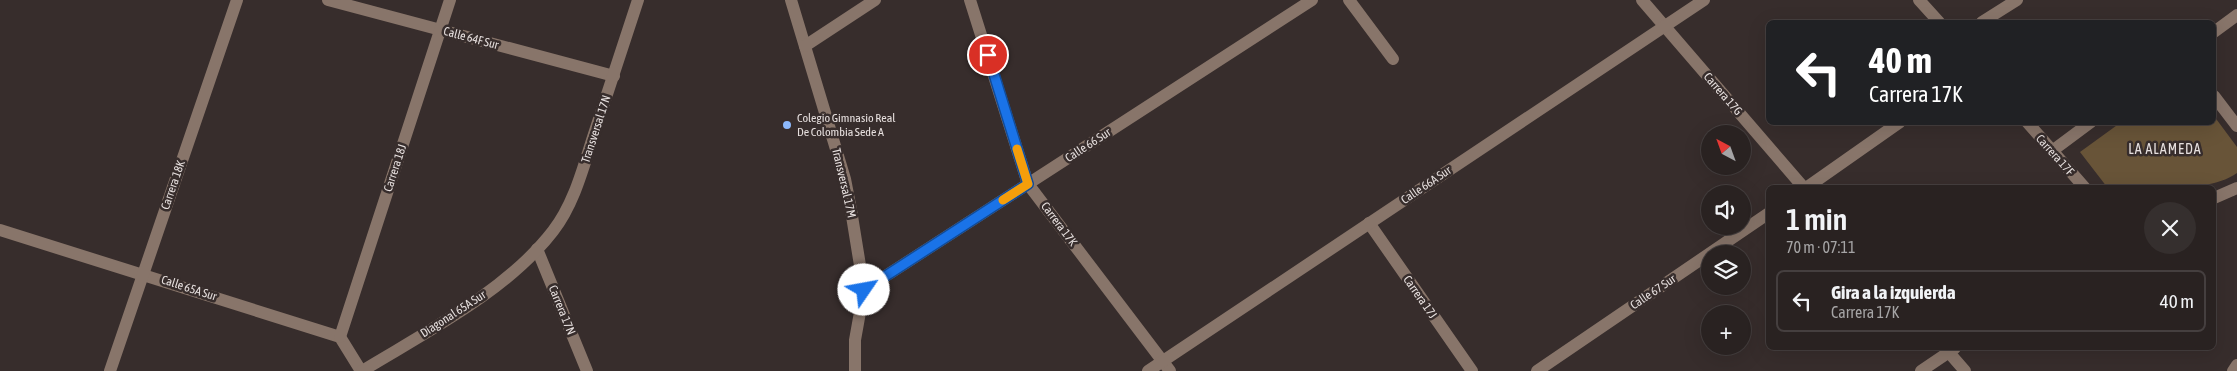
<!DOCTYPE html>
<html lang="es">
<head>
<meta charset="utf-8">
<style>
  body { margin:0; font-family:"Asap Condensed",sans-serif; background:#352f2e; color:#f1f3f6; height:100vh; display:flex; flex-direction:column; font-size:19px; white-space:nowrap }
  * { box-sizing:border-box; margin:0 }
  p { font-size:16px; color:#a5a4a5 }
  .icon { flex:none; width:28px; height:28px; fill:none; stroke:currentColor; stroke-width:2; stroke-linecap:round; stroke-linejoin:round }
  .map { position:relative; flex:1; overflow:hidden }
  .sheet { position:absolute; left:1766px; top:185px; width:450px; height:165px; display:flex; flex-direction:column; background:#292221; border-radius:8px; box-shadow:0 5px 20px #0002,0 0 0 1px #453f3f }
  .sheet>* { flex:none }
  .hud { position:absolute; left:1766px; top:20px; width:450px; height:105px; border-radius:8px; box-shadow:0 5px 20px #0002,0 0 0 1px #453f3f; background:#202124; color:#fff; overflow:hidden }
  .needle { width:32px; rotate:319deg }
  .buttons { position:absolute; left:1701px; top:125px; display:grid; gap:10px }
  .buttons a { display:grid; place-items:center; width:50px; height:50px; border-radius:50%; background:#292221; box-shadow:0 5px 20px #0002,0 0 0 1px #453f3f; font-size:25px }
  .pin { position:absolute; display:grid; place-items:center; width:42px; height:42px; color:#fff; margin:-21px; border:2px solid #fff; border-radius:50%; box-shadow:0 1px 5px #0007 }
  .me { position:absolute; width:55px; margin:-28px; rotate:57deg; stroke-linejoin:round; filter:drop-shadow(0 0 4px #0008) }
  .turn { display:flex; align-items:center; gap:18px; height:105px; padding:0 20px; font-size:22px }
  .turn .icon { width:65px; height:65px; stroke-width:2.5 }
  .turn b { display:block; font-size:35px; line-height:42px }
  .round { display:grid; place-items:center; flex:none; width:52px; height:52px; border-radius:26px; background:#352f2e }
  .summary { display:flex; align-items:center; justify-content:space-between; height:85px; padding:0 20px }
  h1 { font-size:30px; font-weight:600; line-height:38px }
  ul { padding:0; list-style:none }
  li { display:flex; align-items:center; gap:15px; height:62px; margin:0 10px 8px; padding:0 10px; border:2px solid #453f3f; border-radius:8px }
  li div { flex:1 }
  li b { display:block; font-size:19px }
  li em { font-style:normal }
  .map>svg:first-child { display:block }
</style>
</head>
<body>
<div class="map">
<svg width="2237" height="371" viewBox="0 0 2237 371">
  <rect width="100%" height="100%" fill="#372d2c"/>
  <path fill="#685438" d="M 2214,116 L 2237,147 L 2237,173 C 2208,194 2142,188 2107,187 L 2080,152 L 2120,123 L 2214,122 Z"/>
  <g fill="none" stroke-linecap="round" stroke-linejoin="round">
    <g stroke="#88756a" stroke-width="12">
      <path d="M 328,0 L 614,76"/>
      <path d="M 791,0 L 845,179 L 851,210 L 864,290 L 855,340 L 855,371"/>
      <path d="M 970,0 L 1028,184 L 1170,371"/>
      <path d="M 1349,0 L 1393,59"/>
      <path d="M 1642,0 L 1804,188"/>
      <path d="M 1919,0 L 1939,22"/>
      <path d="M 1982,22 L 2017,0"/>
      <path d="M 2214,32 L 2237,15"/>
      <path d="M 805,46 L 875,0"/>
      <path d="M 2214,96 L 2237,126"/>
      <path d="M 2027,122 L 2085,188"/>
      <path d="M 2052,151 L 2091,122"/>
      <path d="M 1806,188 L 1900,122"/>
      <path d="M 2214,198 L 2237,188"/>
      <path d="M 1369,223 L 1472,371"/>
      <path d="M 0,230 L 340,337 L 361,371"/>
      <path d="M 537,249 L 587,371"/>
      <path d="M 864,290 L 1312,0"/>
      <path d="M 340,337 L 450,0"/>
      <path d="M 1945,348 L 1965,371"/>
      <path d="M 110,371 L 237,0"/>
      <path d="M 362,371 C 426,332 507,291 553,231 C 574,204 583,168 593,137 C 608,91 623,46 638,0"/>
      <path d="M 1148,371 L 1704,0"/>
      <path d="M 1537,371 L 1769,213"/>
      <path d="M 1921,371 L 1955,348"/>
      <path d="M 2233,371 L 2237,365"/>
    </g>
  </g>
  <g fill="none" stroke-linecap="round" stroke-linejoin="round">
    <defs>
      <path id="route" d="M 864,290 L 1028,184 L 988,55"/>
    </defs>
    <use href="#route" stroke="#114b97" stroke-width="12"/>
    <use href="#route" stroke="#1a73e8" stroke-width="9"/>
    <path stroke="#f59e0b" stroke-width="9" d="M 1003,200 L 1028,184 L 1017,149"/>
  </g>
  <circle fill="#8db9fc" stroke="#372d2c" stroke-width="2" cx="787" cy="125" r="5"/>
  <g text-anchor="middle" stroke-width="5" stroke-linejoin="round" paint-order="stroke">
    <g font-size="12" fill="#e7e0df" stroke="#372d2c">
      <text transform="translate(471 38) rotate(15)" y="4">Calle 64F Sur</text>
      <text transform="translate(1723 94) rotate(49)" y="4">Carrera 17G</text>
      <text transform="translate(596 129) rotate(-72)" y="4">Transversal 17N</text>
      <text transform="translate(1088 145) rotate(-33)" y="4">Calle 66 Sur</text>
      <text transform="translate(2055 155) rotate(48)" y="4">Carrera 17F</text>
      <text transform="translate(395 168) rotate(-72)" y="4">Carrera 18J</text>
      <text transform="translate(844 183) rotate(77)" y="4">Transversal 17M</text>
      <text transform="translate(173 185) rotate(-71)" y="4">Carrera 18K</text>
      <text transform="translate(1426 185) rotate(-34)" y="4">Calle 66A Sur</text>
      <text transform="translate(1059 224) rotate(53)" y="4">Carrera 17K</text>
      <text transform="translate(189 288) rotate(18)" y="4">Calle 65A Sur</text>
      <text transform="translate(1653 292) rotate(-34)" y="4">Calle 67 Sur</text>
      <text transform="translate(1420 297) rotate(55)" y="4">Carrera 17J</text>
      <text transform="translate(562 310) rotate(68)" y="4">Carrera 17N</text>
      <text transform="translate(453 314) rotate(-33)" y="4">Diagonal 65A Sur</text>
    </g>
    <g font-size="12" fill="#e7e0df" stroke="#372d2c" text-anchor="start">
      <text x="797" y="122">Colegio Gimnasio Real<tspan x="797" dy="14">De Colombia Sede A</tspan></text>
    </g>
    <g font-size="14" letter-spacing="1" fill="#e7e0df" stroke="#372d2c">
      <text x="2165" y="154">LA ALAMEDA</text>
    </g>
  </g>
</svg>
<div class="buttons">
<a><svg class="needle" viewBox="-14 -14 28 28"><path d="M0-13l5 13h-10z" fill="#e53935"/><path d="M0 13l5-13h-10z" fill="#a5a4a5"/></svg></a>
<a><svg class="icon" aria-label="sound" viewBox="0 0 24 24"><path d="M4 9h4l5-4v14l-5-4H4zM17 9q2 3 0 6"/></svg></a>
<a><svg class="icon" aria-label="layers" viewBox="0 0 24 24"><path d="M12 4l9 5-9 5-9-5zM3 14l9 5 9-5"/></svg></a>
<a>+</a>
</div>
<div class="pin" style="left:988px;top:55px;background:#d93025"><svg class="icon" aria-label="arrive" viewBox="0 0 24 24"><path d="M6 21V4h12l-3 4 3 4H6"/></svg></div>
<svg class="me" style="left:864px;top:290px" viewBox="-20 -20 40 40"><circle r="19" fill="#fff"/><path d="M0-13L10 11 0 6-10 11z" fill="#1a73e8"/></svg>
<div class="hud">
<div class="turn"><svg class="icon" aria-label="left" viewBox="0 0 24 24"><path d="M17 20v-9H6M10 6l-5 5 5 5"/></svg><div><b>40 m</b>Carrera 17K</div></div>
</div>
<section class="sheet">
<div class="summary"><div><h1>1 min</h1><p>70 m · 07:11</p></div><a class="round"><svg class="icon" aria-label="close" viewBox="0 0 24 24"><path d="M6 6l12 12M18 6L6 18"/></svg></a></div>
<ul>
<li><svg class="icon" aria-label="left" viewBox="0 0 24 24"><path d="M17 20v-9H6M10 6l-5 5 5 5"/></svg><div><b>Gira a la izquierda</b><p>Carrera 17K</p></div><em>40 m</em></li>
</ul>
</section>
</div>
</body>
</html>
